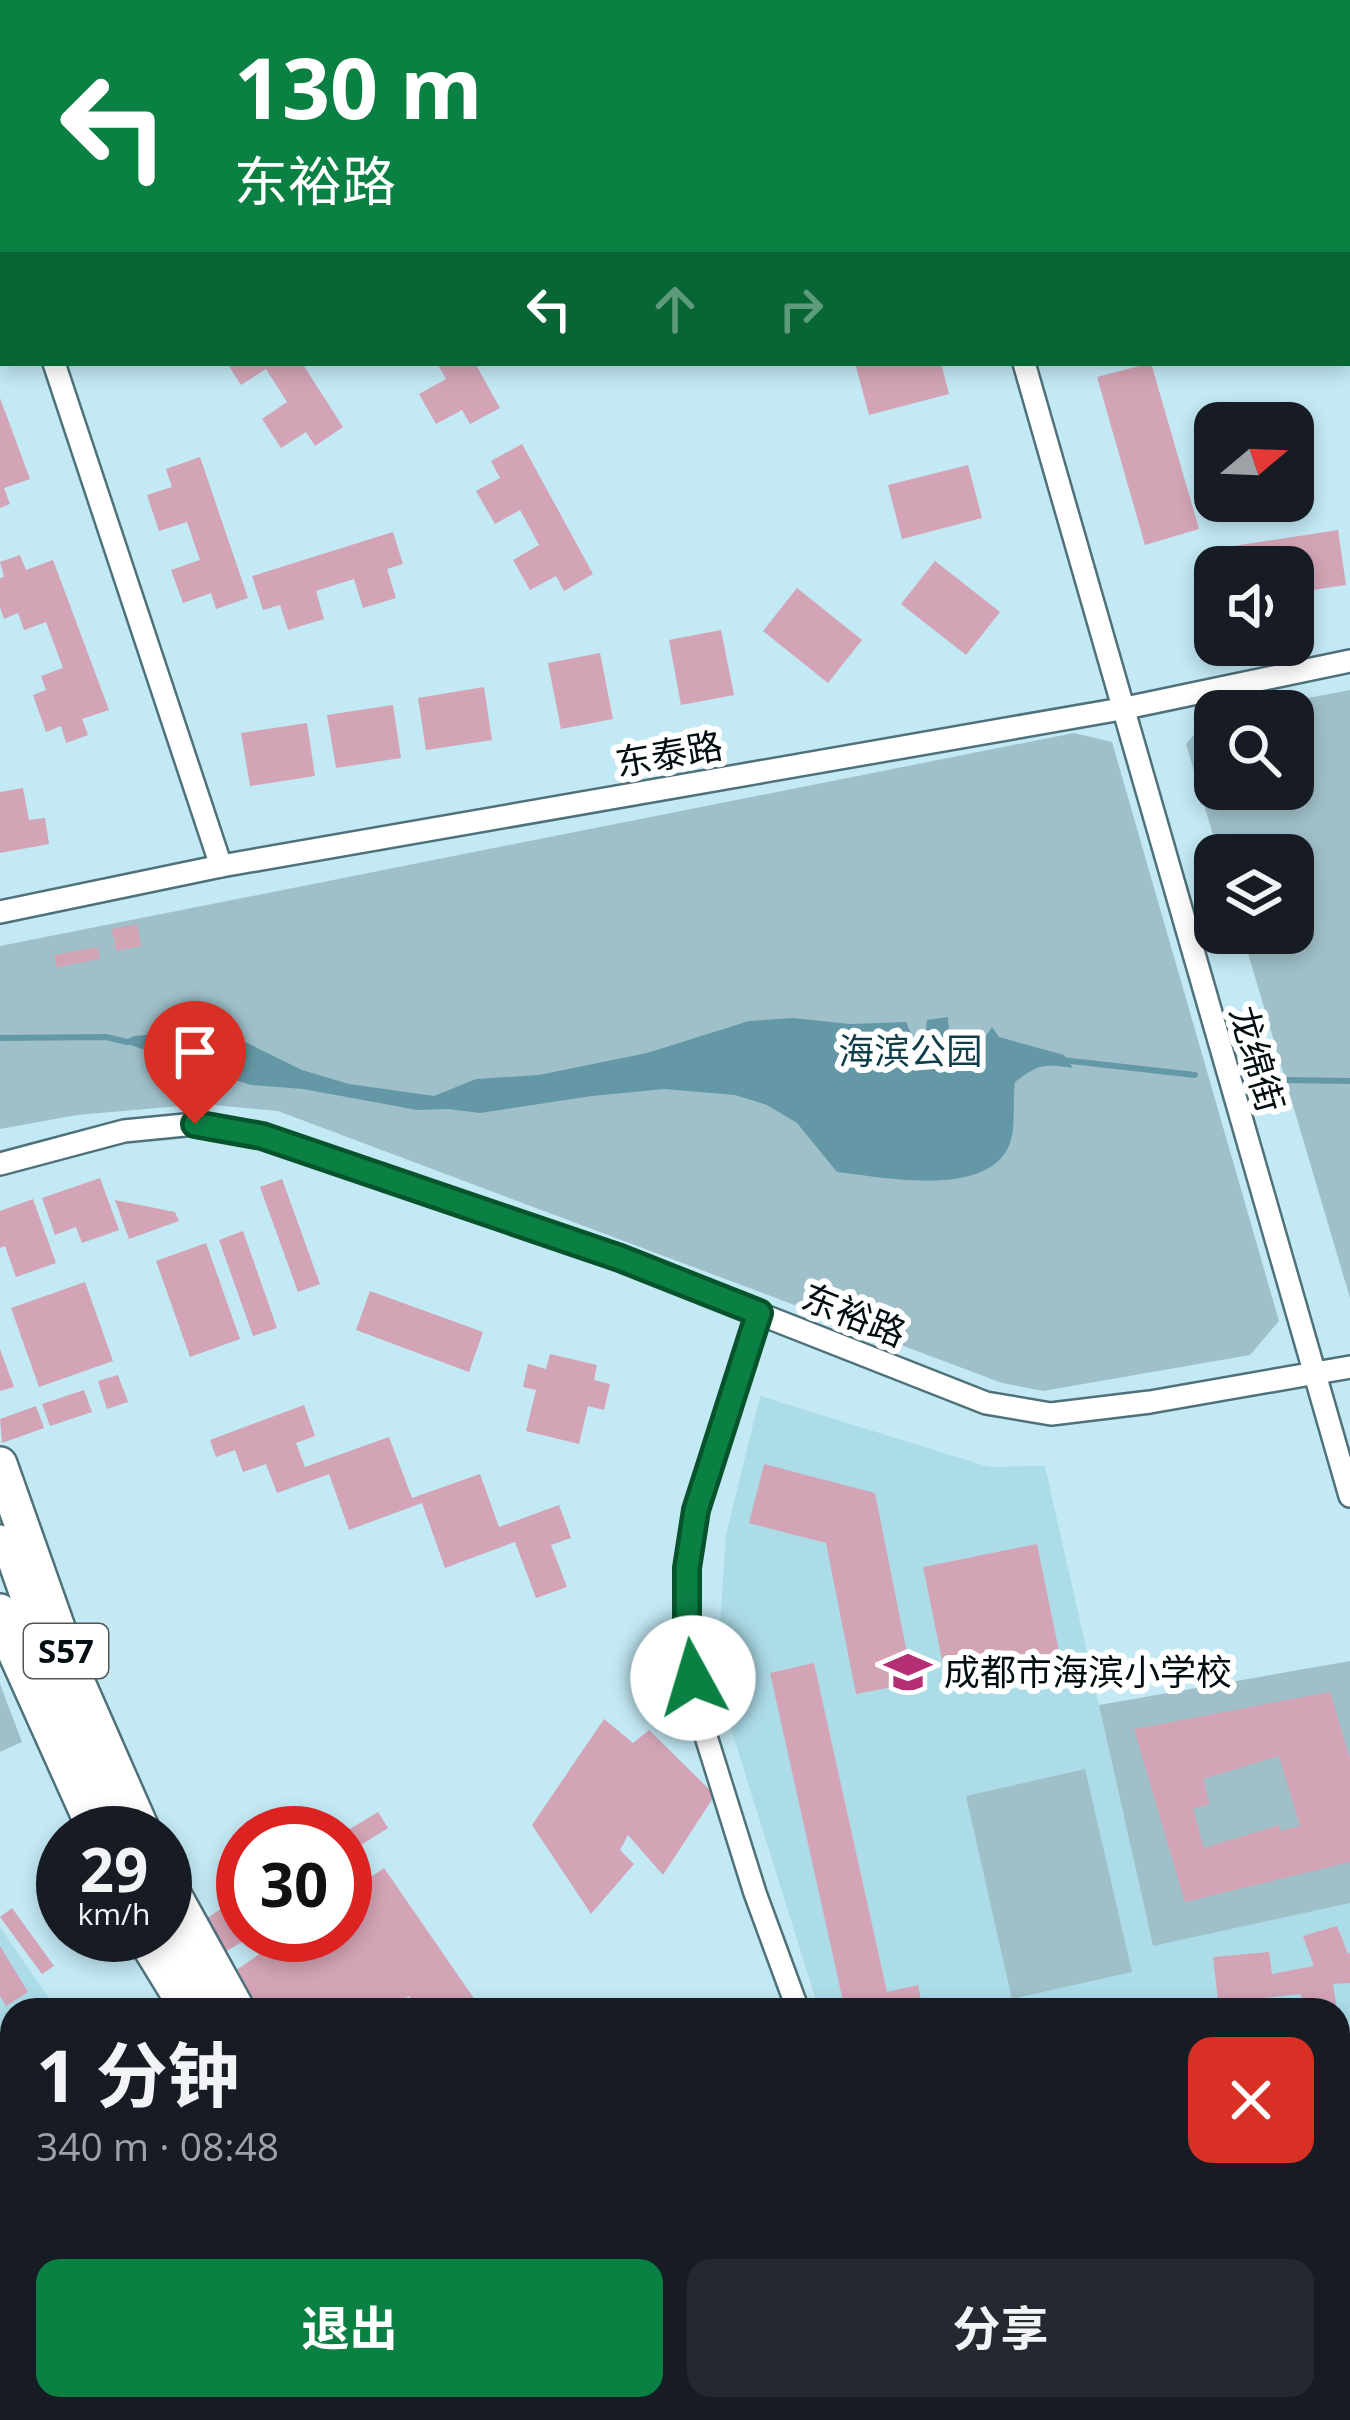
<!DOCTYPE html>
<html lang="zh">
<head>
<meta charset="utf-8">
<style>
  body { margin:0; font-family:"Open Sans","Noto Sans SC",sans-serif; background:#242831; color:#f1f3f6; height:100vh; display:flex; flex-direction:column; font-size:45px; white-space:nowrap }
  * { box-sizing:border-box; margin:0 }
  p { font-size:39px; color:#9ea1a6 }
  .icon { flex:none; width:66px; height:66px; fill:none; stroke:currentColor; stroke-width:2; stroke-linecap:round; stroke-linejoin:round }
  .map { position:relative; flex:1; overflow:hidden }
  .sheet { position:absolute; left:0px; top:1998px; width:1350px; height:423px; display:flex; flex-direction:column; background:#171b24; border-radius:36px 36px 0 0; box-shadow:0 6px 18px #0003 }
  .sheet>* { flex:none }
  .hud { position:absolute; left:0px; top:0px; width:1350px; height:366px; box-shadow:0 6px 18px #0003; background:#0b8043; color:#fff; overflow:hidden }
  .needle { width:78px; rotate:71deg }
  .fabs { position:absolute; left:1194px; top:402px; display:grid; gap:24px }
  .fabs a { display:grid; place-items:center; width:120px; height:120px; border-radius:24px; background:#171b24; box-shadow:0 6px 18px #0003; font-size:60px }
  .speed { position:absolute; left:36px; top:1806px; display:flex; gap:24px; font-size:60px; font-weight:700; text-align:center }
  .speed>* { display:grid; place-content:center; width:156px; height:156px; border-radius:50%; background:#171b24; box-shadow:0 6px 18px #0003; line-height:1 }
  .speed small { font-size:30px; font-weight:400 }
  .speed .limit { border:18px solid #d22; background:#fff; color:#111 }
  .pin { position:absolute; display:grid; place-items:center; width:102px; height:102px; color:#fff; margin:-123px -51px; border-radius:50% 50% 50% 0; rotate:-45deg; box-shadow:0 0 12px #0007 }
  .pin .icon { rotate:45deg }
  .me { position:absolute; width:132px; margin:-66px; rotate:354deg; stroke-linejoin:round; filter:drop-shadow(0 0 9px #0008) }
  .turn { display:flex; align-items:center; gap:42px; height:252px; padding:0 36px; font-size:54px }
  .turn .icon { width:156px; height:156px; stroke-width:2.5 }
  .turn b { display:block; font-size:84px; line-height:102px }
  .lanes { display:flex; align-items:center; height:114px; padding:0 36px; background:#0003; justify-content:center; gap:60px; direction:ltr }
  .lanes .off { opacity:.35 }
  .round { display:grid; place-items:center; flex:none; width:126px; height:126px; border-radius:24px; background:#242831 }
  .headline { display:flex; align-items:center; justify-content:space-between; height:204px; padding:0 36px }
  h1 { font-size:72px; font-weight:700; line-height:90px }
  .button { display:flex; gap:24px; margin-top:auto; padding:24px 36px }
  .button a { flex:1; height:138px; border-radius:24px; background:#0b8043; color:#fff; font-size:48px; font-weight:700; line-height:138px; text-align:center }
  .button a+a { background:#242831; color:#f1f3f6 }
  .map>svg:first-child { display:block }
</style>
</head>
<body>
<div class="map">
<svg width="1350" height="2420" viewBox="0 0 1350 2420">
  <rect width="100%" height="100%" fill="#c3e9f4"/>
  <g fill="#addce9">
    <path d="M 760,1396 L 989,1467 L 1045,1466 L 1153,1945 L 1350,1903 L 1350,2079 L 1338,2079 L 1338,2010 L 819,2010 L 732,1732 L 719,1640 L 726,1535 Z"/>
    <path d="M 0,1927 L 57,2010 L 12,2010 L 12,2409 L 168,2409 L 150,2420 L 0,2420 Z"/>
    <path d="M 1338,2151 L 1350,2151 L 1350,2420 L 595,2420 L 595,2409 L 1338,2409 Z"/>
  </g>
  <g fill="#a0c0c9">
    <path d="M 1350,690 L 1350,1298 L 1242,933 L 1293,933 L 1293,855 L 1219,855 L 1186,744 L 1209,717 L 1215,716 L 1215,789 L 1293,789 L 1293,711 L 1240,711 Z"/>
    <path d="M 1074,733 L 1112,742 L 1279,1321 L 1250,1355 L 1043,1391 L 1002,1383 L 278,1111 L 203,1104 L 77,1115 L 0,1129 L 0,946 Z"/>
    <path d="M 1350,1661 L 1350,1903 L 1153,1946 L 1099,1705 Z"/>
    <path d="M 0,1684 L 22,1742 L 0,1752 Z"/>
    <path d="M 1085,1769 L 1132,1972 L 1012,1999 L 966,1796 Z"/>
    <path d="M 12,2282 L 12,2409 L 140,2409 L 122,2420 L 0,2420 L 0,2289 Z"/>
    <path d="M 1081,2409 L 1305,2409 L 1305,2414 L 1197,2420 L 1082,2420 Z"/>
  </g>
  <path fill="#6498a6" d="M 948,1017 L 949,1033 L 986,1036 L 992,1027 L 999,1037 L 1064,1055 L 1073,1068 C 1043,1064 1039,1064 1015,1082 C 1012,1103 1017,1130 1008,1148 C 983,1198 881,1177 837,1172 L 797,1123 L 767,1105 L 735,1095 L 664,1089 L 592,1096 L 480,1113 L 448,1109 L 417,1110 L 303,1089 L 251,1085 L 121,1042 L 134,1036 L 202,1031 L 210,1043 L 239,1039 L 302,1070 L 349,1084 L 434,1096 L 476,1079 L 539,1075 L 647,1053 L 749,1021 L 793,1018 L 850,1024 L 906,1022 L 913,1038 L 924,1045 L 927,1020 Z"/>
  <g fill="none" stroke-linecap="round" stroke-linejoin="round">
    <g stroke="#6498a6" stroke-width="6">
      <path d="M 0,1038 L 106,1037 L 127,1042"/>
      <path d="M 1062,1060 L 1195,1075"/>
      <path d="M 1285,1080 L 1350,1081"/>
    </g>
  </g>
  <g fill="#d3a4b6" fill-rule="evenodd">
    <path d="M 227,363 L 302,363 L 343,427 L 315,446 L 306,432 L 281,448 L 262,419 L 287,402 L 266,369 L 241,385 Z"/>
    <path d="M 437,363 L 475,363 L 500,408 L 470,424 L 462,410 L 436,424 L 419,394 L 446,379 Z"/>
    <path d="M 855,363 L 941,363 L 949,394 L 869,415 Z"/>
    <path d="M 1151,363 L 1199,529 L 1145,545 L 1097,377 Z"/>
    <path d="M 0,398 L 30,479 L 4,488 L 10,504 L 0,508 Z"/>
    <path d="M 522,444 L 593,574 L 564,591 L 556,576 L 530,590 L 513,560 L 539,545 L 520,510 L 495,524 L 476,491 L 500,478 L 491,461 Z"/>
    <path d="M 200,457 L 248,598 L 216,609 L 211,593 L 183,603 L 171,570 L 200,560 L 187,522 L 159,531 L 147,495 L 172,487 L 166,469 Z"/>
    <path d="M 968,465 L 982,518 L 902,539 L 888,485 Z"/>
    <path d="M 1338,530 L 1346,585 L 1293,593 L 1293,567 L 1231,567 L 1227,547 Z"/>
    <path d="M 393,532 L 403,564 L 387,569 L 396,598 L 363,608 L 354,579 L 316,591 L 324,619 L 288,630 L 280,605 L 263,610 L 252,576 Z"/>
    <path d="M 20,555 L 26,570 L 53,560 L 109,710 L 82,719 L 88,735 L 66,743 L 61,726 L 46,732 L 33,695 L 46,690 L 41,676 L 63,668 L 46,622 L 24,630 L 18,613 L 4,619 L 0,607 L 0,578 L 4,577 L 0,562 Z"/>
    <path d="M 935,561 L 1000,612 L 966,655 L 901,604 Z"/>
    <path d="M 797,588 L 862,640 L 828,683 L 763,631 Z"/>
    <path d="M 721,630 L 734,695 L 681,705 L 669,640 Z"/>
    <path d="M 600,653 L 613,719 L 561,729 L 548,663 Z"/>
    <path d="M 484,687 L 492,740 L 426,750 L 418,698 Z"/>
    <path d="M 393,705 L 401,758 L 336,768 L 327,715 Z"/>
    <path d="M 307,723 L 315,776 L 250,786 L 241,733 Z"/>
    <path d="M 23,788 L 29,820 L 45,818 L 49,844 L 0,853 L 0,792 Z"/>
    <path d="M 137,924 L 141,946 L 116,951 L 112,929 Z"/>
    <path d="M 98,947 L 100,959 L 57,967 L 54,955 Z"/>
    <path d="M 100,1178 L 119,1230 L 82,1243 L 76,1227 L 55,1235 L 42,1198 Z"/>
    <path d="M 282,1179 L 320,1284 L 298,1292 L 260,1187 Z"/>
    <path d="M 33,1199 L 56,1263 L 16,1277 L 5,1246 L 0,1248 L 0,1211 Z"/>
    <path d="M 115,1200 L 175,1212 L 179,1221 L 129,1239 Z"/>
    <path d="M 243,1231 L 277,1328 L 253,1336 L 219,1240 Z"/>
    <path d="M 206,1243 L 240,1339 L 190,1357 L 156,1261 Z"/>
    <path d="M 85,1282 L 113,1361 L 39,1387 L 11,1308 Z"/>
    <path d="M 370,1291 L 483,1332 L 469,1372 L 356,1330 Z"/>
    <path d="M 0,1349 L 14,1387 L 0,1391 Z"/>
    <path d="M 550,1354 L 597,1365 L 594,1380 L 610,1384 L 604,1410 L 588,1406 L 579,1444 L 526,1431 L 536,1390 L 523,1387 L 528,1364 L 546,1369 Z"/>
    <path d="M 118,1375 L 128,1402 L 107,1409 L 98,1381 Z"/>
    <path d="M 84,1390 L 92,1412 L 50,1426 L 42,1404 Z"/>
    <path d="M 304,1405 L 315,1436 L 296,1443 L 305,1467 L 389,1437 L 412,1498 L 480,1474 L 499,1527 L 559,1505 L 571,1538 L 551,1545 L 567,1587 L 536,1598 L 515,1542 L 445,1568 L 422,1503 L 349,1530 L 329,1474 L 277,1493 L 266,1464 L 243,1472 L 235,1450 L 216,1457 L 210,1440 Z"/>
    <path d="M 36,1406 L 44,1428 L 2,1443 L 0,1419 Z"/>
    <path d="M 764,1464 L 875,1493 L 913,1683 L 856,1694 L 826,1543 L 749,1523 Z"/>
    <path d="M 1037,1544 L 1060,1656 L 946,1679 L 923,1567 Z"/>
    <path d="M 814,1663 L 887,1992 L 918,1985 L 923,2010 L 845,2010 L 770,1673 Z"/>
    <path d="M 1330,1692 L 1350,1759 L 1350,1862 L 1185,1902 L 1134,1729 ZM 1279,1756 L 1300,1826 L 1281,1831 L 1279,1825 L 1204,1848 L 1193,1809 L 1210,1804 L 1203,1779 Z"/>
    <path d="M 604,1719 L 633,1743 L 649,1730 L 715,1795 L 663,1875 L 628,1835 L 620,1850 L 634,1864 L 591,1914 L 532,1825 Z"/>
    <path d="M 378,1812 L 388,1828 L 345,1855 L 345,1832 Z"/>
    <path d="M 384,1868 L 482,2010 L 419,2010 L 409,1996 L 389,2010 L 257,2010 L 232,1973 L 287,1935 L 345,1935 L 345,1895 Z"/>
    <path d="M 243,1895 L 243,1935 L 253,1935 L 222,1954 L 202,1921 Z"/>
    <path d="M 12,1908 L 54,1966 L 42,1974 L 0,1917 Z"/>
    <path d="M 1337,1926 L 1348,1954 L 1350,1953 L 1350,1983 L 1333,1984 L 1337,2010 L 1302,2010 L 1301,1994 L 1263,1998 L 1264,2010 L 1219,2010 L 1213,1957 L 1269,1952 L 1272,1974 L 1314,1966 L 1303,1936 Z"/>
    <path d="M 0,1946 L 28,1992 L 6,2006 L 0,1996 Z"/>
    <path d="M 0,2033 L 12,2051 L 12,2072 L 0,2080 Z"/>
    <path d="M 12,2199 L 12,2223 L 0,2230 L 0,2206 Z"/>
    <path d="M 580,2409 L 742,2409 L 752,2420 L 568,2420 Z"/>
    <path d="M 785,2409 L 839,2409 L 849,2420 L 782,2420 L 778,2415 Z"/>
  </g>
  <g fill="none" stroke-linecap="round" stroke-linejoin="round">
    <defs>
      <g id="minor">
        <path d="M 922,0 L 922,3"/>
        <path d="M 425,3 L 480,0"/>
        <path d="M 0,29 L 3,29"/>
        <path d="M 0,202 L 3,211"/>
        <path d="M 54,363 L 221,866"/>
        <path d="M 1024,363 L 1350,1496"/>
        <path d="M 0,912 L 221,866 L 1121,709 L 1350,661"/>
        <path d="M 0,1164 L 124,1131 L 195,1124 L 262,1136 L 620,1259 L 986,1403 L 1051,1414 L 1150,1402 L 1350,1367"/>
        <path d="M 759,1313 L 696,1510 L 687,1568 L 687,1643 L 699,1714 L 755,1893 L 798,2010"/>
        <path d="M 0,1536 L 46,1667 L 120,1833"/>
        <path d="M 165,1926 L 215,2010"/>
        <path d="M 1338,2110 L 1350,2110"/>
        <path d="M 493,2420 L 507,2409"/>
      </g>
      <g id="highway">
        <path d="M 0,1464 L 75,1676 L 144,1833"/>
        <path d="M 0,1611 L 16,1655 L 96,1833"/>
        <path d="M 165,1878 L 238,2010"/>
        <path d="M 142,1935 L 188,2010"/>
        <path d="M 457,2409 L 466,2420"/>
        <path d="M 518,2409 L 526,2420"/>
      </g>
    </defs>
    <use href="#minor" stroke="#4e717a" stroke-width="26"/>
    <use href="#highway" stroke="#4e717a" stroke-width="38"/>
    <use href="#minor" stroke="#fff" stroke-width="21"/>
    <use href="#highway" stroke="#fff" stroke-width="33"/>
  </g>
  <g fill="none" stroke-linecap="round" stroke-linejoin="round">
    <defs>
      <path id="route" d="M 195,1124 L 262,1136 L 620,1258 L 759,1313 L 696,1510 L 687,1568 L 687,1643 L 693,1678"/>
    </defs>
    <use href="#route" stroke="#07532c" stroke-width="30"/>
    <use href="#route" stroke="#0b8043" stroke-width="21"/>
  </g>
  <defs>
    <symbol id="school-bare" viewBox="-9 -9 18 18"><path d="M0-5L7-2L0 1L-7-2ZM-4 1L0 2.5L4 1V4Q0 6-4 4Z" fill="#b52f74" stroke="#fff" stroke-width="2.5" paint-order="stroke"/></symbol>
  </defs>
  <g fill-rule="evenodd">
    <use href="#school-bare" x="875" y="1639" width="66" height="66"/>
  </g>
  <g text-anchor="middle" stroke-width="12" stroke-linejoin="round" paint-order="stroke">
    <rect fill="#fff" stroke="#4e5658" stroke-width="3" x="24" y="1624" width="84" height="54" rx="9"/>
    <g font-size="33" font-weight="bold" fill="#020e11">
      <text x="66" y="1663">S57</text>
    </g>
    <g font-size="36" fill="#020e11" stroke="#fff">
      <text transform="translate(669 754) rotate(-10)" y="13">东泰路</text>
      <text transform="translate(1257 1059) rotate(74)" y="13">龙绵街</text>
      <text transform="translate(854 1315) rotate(22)" y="13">东裕路</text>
    </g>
    <g font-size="36" fill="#0d3e49" stroke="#fff">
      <text x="910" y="1064">海滨公园</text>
    </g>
    <g font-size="36" fill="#020e11" stroke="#fff" text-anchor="start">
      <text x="944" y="1685">成都市海滨小学校</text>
    </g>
  </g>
</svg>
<div class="fabs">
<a><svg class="needle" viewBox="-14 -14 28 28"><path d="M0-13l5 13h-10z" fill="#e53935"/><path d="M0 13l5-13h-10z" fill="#9ea1a6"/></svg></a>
<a><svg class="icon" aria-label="sound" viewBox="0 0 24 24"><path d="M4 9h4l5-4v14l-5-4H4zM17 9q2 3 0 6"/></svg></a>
<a><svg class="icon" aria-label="search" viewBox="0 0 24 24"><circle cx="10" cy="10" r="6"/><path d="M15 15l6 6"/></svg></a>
<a><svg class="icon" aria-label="layers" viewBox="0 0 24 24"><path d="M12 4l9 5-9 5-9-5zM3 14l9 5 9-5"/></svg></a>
</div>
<div class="speed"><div>29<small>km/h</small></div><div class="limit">30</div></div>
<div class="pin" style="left:195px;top:1124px;background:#d93025"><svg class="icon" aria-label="arrive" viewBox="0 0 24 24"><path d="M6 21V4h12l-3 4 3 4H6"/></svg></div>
<svg class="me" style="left:693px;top:1678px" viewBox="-20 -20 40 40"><circle r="19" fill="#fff"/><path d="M0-13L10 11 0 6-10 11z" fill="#0b8043"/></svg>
<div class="hud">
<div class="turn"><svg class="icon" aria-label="left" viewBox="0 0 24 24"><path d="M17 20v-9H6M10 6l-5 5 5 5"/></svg><div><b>130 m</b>东裕路</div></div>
<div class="lanes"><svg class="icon" aria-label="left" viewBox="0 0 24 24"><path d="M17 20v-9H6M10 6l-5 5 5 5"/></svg><svg class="icon off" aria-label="ahead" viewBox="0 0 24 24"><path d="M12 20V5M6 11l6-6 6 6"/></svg><svg class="icon off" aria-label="right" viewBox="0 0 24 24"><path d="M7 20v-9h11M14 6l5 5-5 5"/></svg></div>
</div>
<section class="sheet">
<div class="headline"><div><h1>1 分钟</h1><p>340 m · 08:48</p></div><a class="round" style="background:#d93025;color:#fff"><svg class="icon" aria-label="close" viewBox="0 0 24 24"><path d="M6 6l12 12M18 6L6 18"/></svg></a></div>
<div class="button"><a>退出</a><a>分享</a></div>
</section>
</div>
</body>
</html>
